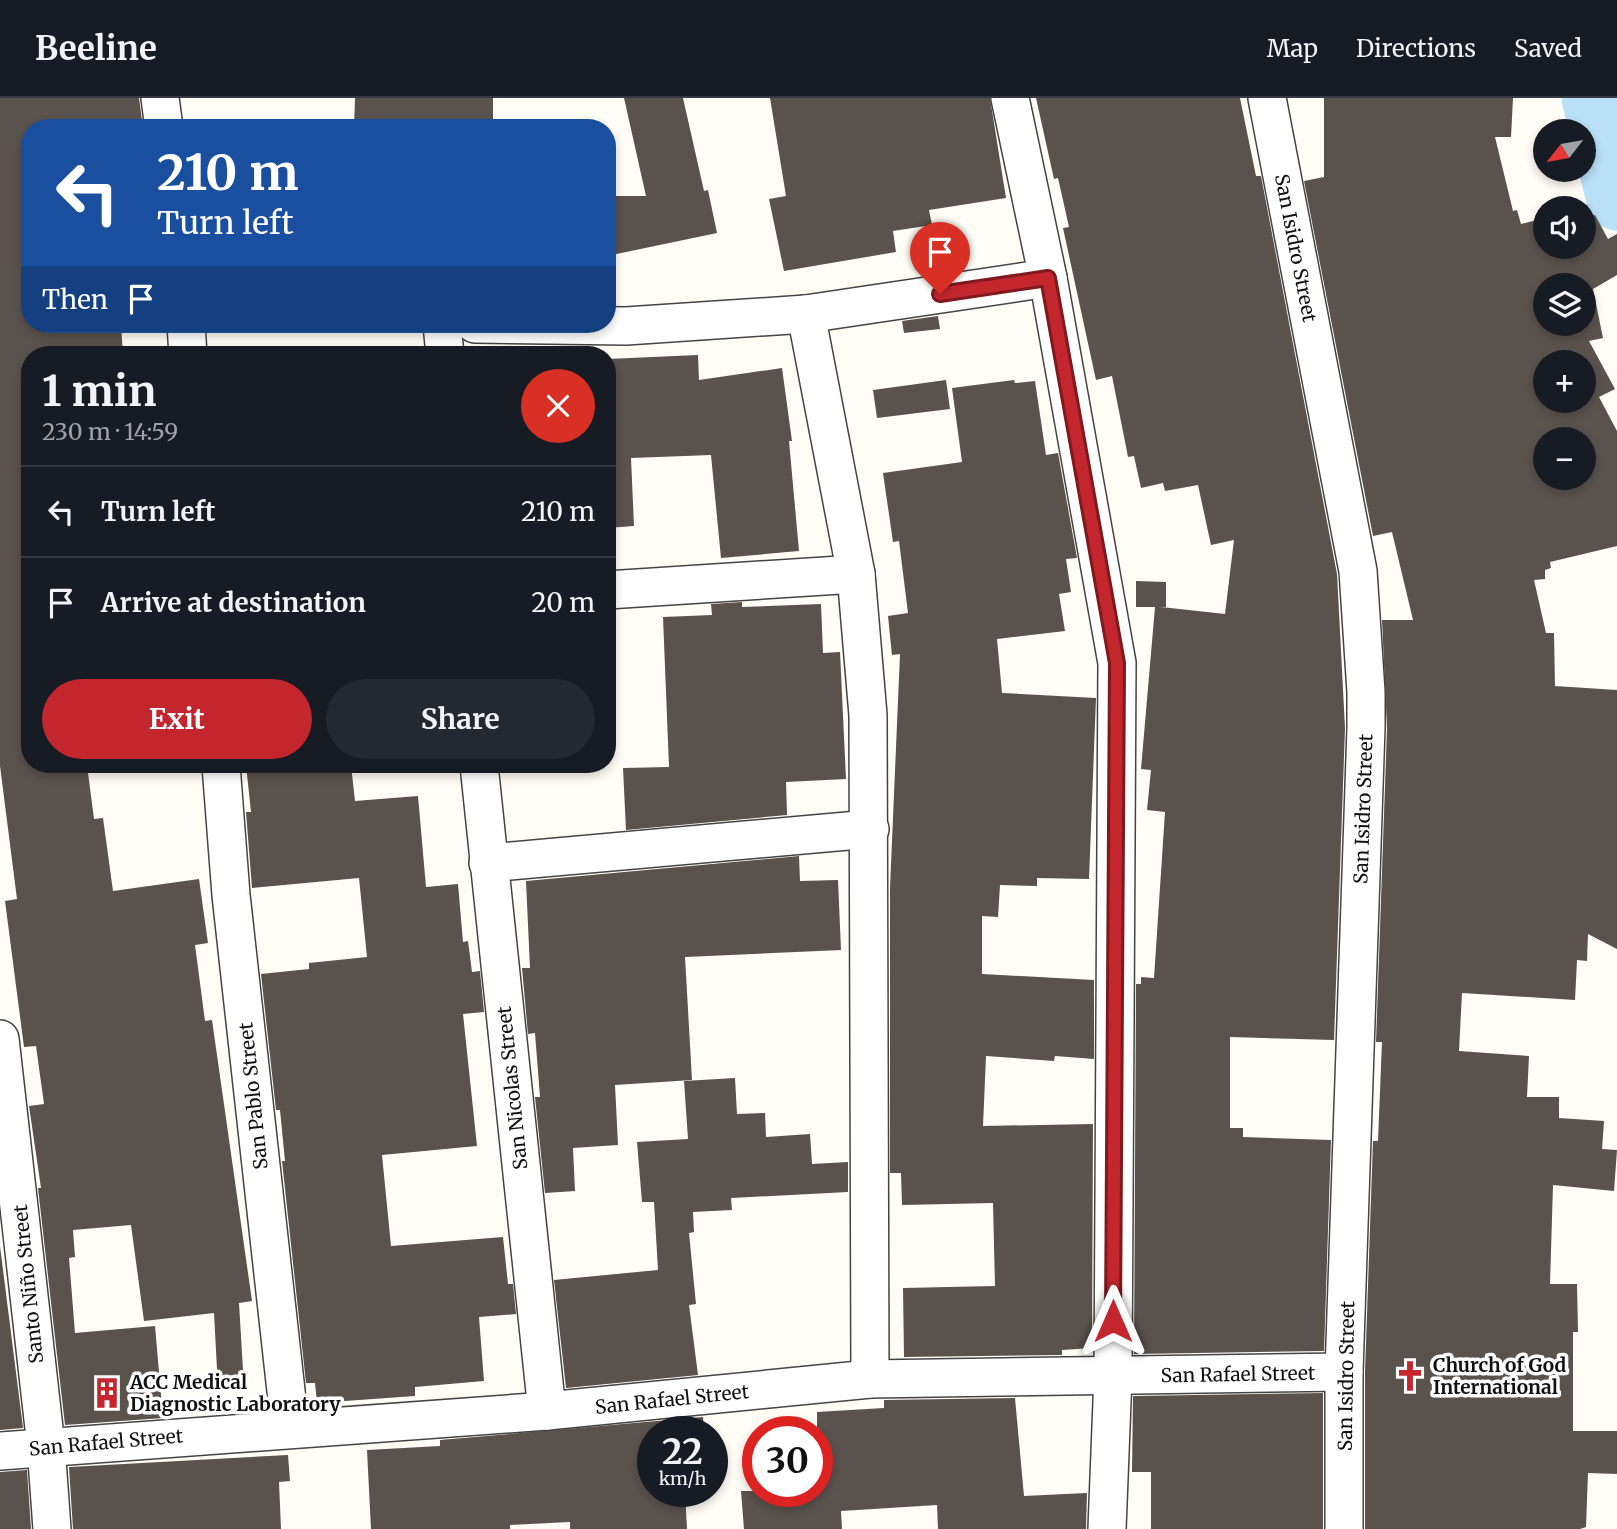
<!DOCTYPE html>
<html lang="en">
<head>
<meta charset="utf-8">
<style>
  body { margin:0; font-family:Merriweather,serif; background:#242831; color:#f1f3f6; height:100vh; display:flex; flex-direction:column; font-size:26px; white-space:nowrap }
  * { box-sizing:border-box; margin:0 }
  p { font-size:23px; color:#9ea1a6 }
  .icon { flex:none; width:38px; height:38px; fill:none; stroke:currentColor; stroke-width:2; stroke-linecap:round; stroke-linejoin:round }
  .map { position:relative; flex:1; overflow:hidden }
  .panel { position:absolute; left:21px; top:248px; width:595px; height:427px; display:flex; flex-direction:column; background:#171b24; border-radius:28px; box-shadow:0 4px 10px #0003 }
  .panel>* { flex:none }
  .guide { position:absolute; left:21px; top:21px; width:595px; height:214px; border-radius:28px; box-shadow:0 4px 10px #0003; background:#1a4fa0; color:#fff; overflow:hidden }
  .needle { width:46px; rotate:239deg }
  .controls { position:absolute; left:1533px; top:21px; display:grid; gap:14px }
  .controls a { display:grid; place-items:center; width:63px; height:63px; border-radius:50%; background:#171b24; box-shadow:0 4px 10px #0003; font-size:35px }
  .speed { position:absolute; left:637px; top:1318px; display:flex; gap:14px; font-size:35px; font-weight:700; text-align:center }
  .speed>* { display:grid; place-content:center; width:91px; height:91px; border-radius:50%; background:#171b24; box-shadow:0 4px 10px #0003; line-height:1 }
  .speed small { font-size:18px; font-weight:400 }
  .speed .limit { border:10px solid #d22; background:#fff; color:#111 }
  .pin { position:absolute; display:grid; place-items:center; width:60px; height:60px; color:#fff; margin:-72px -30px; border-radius:50% 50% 50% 0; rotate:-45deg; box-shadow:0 0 7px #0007 }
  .pin .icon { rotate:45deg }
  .me { position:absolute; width:77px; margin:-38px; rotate:0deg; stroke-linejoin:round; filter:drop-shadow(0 0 5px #0008) }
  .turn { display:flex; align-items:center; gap:24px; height:147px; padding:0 21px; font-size:32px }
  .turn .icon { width:91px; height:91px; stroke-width:2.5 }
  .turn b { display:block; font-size:49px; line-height:60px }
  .then { display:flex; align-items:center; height:66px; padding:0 21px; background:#0003; gap:14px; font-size:26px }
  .round { display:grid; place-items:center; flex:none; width:74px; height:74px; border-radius:37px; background:#242831 }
  .summary { display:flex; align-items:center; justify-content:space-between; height:119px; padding:0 21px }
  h1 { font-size:42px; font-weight:700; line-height:52px }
  .action { display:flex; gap:14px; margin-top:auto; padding:14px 21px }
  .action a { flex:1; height:80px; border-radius:42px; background:#c4262e; color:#fff; font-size:28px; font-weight:700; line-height:80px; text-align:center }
  .action a+a { background:#242831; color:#f1f3f6 }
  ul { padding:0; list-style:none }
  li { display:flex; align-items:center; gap:21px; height:91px; padding:0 21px; border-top:2px solid #363941 }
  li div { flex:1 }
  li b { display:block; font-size:26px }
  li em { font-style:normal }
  header { display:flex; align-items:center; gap:42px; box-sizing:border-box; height:98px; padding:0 35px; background:#171b24; border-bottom:2px solid #363941 }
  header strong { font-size:33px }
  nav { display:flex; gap:38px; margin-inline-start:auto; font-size:24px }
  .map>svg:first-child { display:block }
</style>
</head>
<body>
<header>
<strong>Beeline</strong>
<nav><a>Map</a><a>Directions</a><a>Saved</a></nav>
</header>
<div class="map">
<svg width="1617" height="1431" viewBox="0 0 1617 1431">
  <rect width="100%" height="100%" fill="#fffdf5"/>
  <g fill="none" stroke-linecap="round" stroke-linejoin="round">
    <path stroke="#b9e0f7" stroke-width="61" d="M 1592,0 L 1617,102"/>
  </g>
  <g fill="#5a524d" fill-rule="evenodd">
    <path d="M 0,0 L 139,0 L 143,30 L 30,30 L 30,226 L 121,226 L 123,257 L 30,257 L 30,667 L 87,667 L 94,721 L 103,720 L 113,793 L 199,781 L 208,845 L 195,847 L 205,923 L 212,922 L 252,1203 L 239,1205 L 244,1289 L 218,1290 L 214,1215 L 144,1223 L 131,1127 L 73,1132 L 75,1159 L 69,1160 L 75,1235 L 155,1228 L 163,1320 L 65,1327 L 38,1090 L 41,1090 L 29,1008 L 44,1006 L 36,948 L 24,949 L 5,803 L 17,801 L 0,668 Z"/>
    <path d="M 355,0 L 493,0 L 493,30 L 354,30 Z"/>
    <path d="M 624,0 L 683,0 L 704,93 L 708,92 L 717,135 L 607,158 L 607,106 L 615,106 L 615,98 L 646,98 Z"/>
    <path d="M 770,0 L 990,0 L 1006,100 L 929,112 L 932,127 L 893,133 L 896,154 L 784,173 L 769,101 L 786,98 Z"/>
    <path d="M 1036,0 L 1240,0 L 1256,78 L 1261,78 L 1337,476 L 1345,630 L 1334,942 L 1230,939 L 1230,1030 L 1243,1030 L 1243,1039 L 1331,1042 L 1324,1253 L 1134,1256 L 1136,886 L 1141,886 L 1141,879 L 1154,880 L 1165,714 L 1147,712 L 1151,672 L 1141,671 L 1155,509 L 1136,509 L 1136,483 L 1166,484 L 1166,509 L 1161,509 L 1225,516 L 1234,442 L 1211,447 L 1198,387 L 1165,393 L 1163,385 L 1141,390 L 1134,358 L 1128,359 L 1112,278 L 1096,282 L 1063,130 L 1069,129 L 1058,80 L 1054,81 Z"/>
    <path d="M 1324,0 L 1513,0 L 1511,39 L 1495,39 L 1513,113 L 1517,112 L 1521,126 L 1545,120 L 1545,149 L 1584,149 L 1584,122 L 1595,117 L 1608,141 L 1617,136 L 1617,177 L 1593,191 L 1603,240 L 1589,243 L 1615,291 L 1599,299 L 1617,333 L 1617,448 L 1550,464 L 1551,470 L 1545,472 L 1545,481 L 1534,482 L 1546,535 L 1554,535 L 1555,588 L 1617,592 L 1617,851 L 1588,836 L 1587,863 L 1577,862 L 1575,902 L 1462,895 L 1459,953 L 1529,958 L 1527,999 L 1559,999 L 1559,1020 L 1604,1023 L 1602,1051 L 1617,1052 L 1614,1093 L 1553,1087 L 1550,1186 L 1577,1186 L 1578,1234 L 1573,1234 L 1573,1333 L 1617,1333 L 1617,1376 L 1588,1375 L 1586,1429 L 1580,1431 L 1365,1431 L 1365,1274 L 1373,1043 L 1378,1043 L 1382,944 L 1376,944 L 1387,631 L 1382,522 L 1413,522 L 1392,434 L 1373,438 L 1304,83 L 1324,79 ZM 1545,187 L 1584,187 L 1584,226 L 1545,226 ZM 1545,264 L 1584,264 L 1584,303 L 1545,303 ZM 1545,341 L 1584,341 L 1584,380 L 1545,380 Z"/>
    <path d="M 938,218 L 940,231 L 904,235 L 902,223 Z"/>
    <path d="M 698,257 L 699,282 L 782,270 L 792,343 L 789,343 L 799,453 L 721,460 L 711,357 L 631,360 L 634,428 L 607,430 L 607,261 Z"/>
    <path d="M 946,282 L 950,311 L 877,320 L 873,292 Z"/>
    <path d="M 1014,282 L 1015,285 L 1035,283 L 1046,357 L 1058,355 L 1077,460 L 1066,461 L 1071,494 L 1059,496 L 1065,533 L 997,541 L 1002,595 L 1096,600 L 1089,781 L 1037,780 L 1037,788 L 1000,787 L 998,819 L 982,818 L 982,876 L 1094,882 L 1094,961 L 1055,958 L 1054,963 L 986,958 L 983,1028 L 1093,1026 L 1092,1250 L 1062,1252 L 1062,1257 L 904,1259 L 903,1190 L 995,1188 L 993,1105 L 902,1107 L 901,1075 L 890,1075 L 890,790 L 900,556 L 892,557 L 888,518 L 908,515 L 899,443 L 893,444 L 883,375 L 962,364 L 952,290 Z"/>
    <path d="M 742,504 L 742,509 L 821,506 L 823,555 L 840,554 L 846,681 L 786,684 L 787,717 L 626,732 L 623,670 L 669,669 L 663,519 L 712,517 L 711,506 Z"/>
    <path d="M 246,667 L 351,667 L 355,703 L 418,698 L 426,789 L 458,786 L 463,844 L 468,843 L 472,874 L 480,873 L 484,914 L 463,916 L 477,1048 L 382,1057 L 391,1148 L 503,1139 L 508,1186 L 513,1186 L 516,1216 L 479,1219 L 484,1283 L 415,1289 L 415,1298 L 317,1305 L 315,1285 L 306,1285 L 282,1063 L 285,1063 L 280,1012 L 276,1012 L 261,876 L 309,871 L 309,865 L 367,859 L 359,780 L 252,790 L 246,714 L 251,714 Z"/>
    <path d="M 799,758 L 800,783 L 838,782 L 841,852 L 685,859 L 692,982 L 615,987 L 618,1047 L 573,1050 L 575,1093 L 545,1095 L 535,999 L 540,999 L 535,935 L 528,936 L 522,870 L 530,870 L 526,783 Z"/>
    <path d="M 735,980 L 737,1016 L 765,1015 L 766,1039 L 810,1036 L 812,1066 L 848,1064 L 848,1094 L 731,1100 L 732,1112 L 693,1114 L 694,1134 L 689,1135 L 696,1206 L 689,1207 L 698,1277 L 566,1290 L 554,1182 L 658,1172 L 654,1104 L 642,1104 L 637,1044 L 688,1041 L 684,983 Z"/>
    <path d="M 0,1148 L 23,1330 L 0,1332 Z"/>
    <path d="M 1323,1295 L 1323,1431 L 1151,1431 L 1151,1374 L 1132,1374 L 1133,1298 Z"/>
    <path d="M 1015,1300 L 1024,1398 L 1087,1395 L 1086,1431 L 938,1431 L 937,1407 L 841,1413 L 842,1431 L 744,1431 L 741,1393 L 817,1393 L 817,1314 L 884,1310 L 884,1302 Z"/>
    <path d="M 703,1319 L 704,1334 L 653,1334 L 653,1393 L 685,1393 L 687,1431 L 570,1431 L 570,1424 L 510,1427 L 510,1431 L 371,1431 L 367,1352 L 440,1348 L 440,1342 Z"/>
    <path d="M 288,1357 L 290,1383 L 279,1384 L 281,1431 L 73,1431 L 69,1369 Z"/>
    <path d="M 27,1372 L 31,1431 L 0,1431 L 0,1374 Z"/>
  </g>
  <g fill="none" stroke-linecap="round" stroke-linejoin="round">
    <defs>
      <g id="minor">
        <path d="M 160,0 L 164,30"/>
        <path d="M 1010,0 L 1048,180 L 1117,565 L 1113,1278 L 1107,1431"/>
        <path d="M 1267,0 L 1358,473 L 1366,594 L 1366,630 L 1344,1274 L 1344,1431"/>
        <path d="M 806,216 L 856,476 L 868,617 L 870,1281"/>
        <path d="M 186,226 L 188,257"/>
        <path d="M 442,226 L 445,257"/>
        <path d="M 475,226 L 626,228 L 806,216 L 1048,180"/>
        <path d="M 607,492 L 856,476"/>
        <path d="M 221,667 L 231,797 L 290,1329"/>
        <path d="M 479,667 L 547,1313"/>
        <path d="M 488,765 L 870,731"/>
        <path d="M 0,941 L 46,1348 L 52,1431"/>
        <path d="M 0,1353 L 547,1313 L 870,1281 L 1344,1274"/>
      </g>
    </defs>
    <use href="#minor" stroke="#444" stroke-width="40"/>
    <use href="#minor" stroke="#fff" stroke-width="37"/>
  </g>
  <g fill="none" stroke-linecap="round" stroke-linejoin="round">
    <defs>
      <path id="route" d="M 940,196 L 1048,180 L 1117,565 L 1113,1223"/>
    </defs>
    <use href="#route" stroke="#7f191e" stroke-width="18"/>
    <use href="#route" stroke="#c4262e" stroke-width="12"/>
  </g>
  <defs>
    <symbol id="church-bare" viewBox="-9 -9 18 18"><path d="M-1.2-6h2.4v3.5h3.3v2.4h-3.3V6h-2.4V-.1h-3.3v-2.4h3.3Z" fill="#c4262e" stroke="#fff" stroke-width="2.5" paint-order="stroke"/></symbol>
    <symbol id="building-bare" viewBox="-9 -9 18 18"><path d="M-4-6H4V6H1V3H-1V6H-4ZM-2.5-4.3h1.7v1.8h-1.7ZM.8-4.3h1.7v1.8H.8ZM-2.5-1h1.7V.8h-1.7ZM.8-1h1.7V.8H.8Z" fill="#c4262e" stroke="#fff" stroke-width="2.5" paint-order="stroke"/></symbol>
  </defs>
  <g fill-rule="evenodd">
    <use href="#church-bare" x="1388" y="1256" width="44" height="44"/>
    <use href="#building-bare" x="85" y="1273" width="44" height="44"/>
  </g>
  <g text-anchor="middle" stroke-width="7" stroke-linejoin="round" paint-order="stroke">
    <g font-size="19" fill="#111" stroke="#fff">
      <text transform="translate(1296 150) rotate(79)" y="7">San Isidro Street</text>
      <text transform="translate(1363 711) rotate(-88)" y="7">San Isidro Street</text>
      <text transform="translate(512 990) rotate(-96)" y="7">San Nicolas Street</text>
      <text transform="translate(253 998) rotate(-96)" y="7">San Pablo Street</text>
      <text transform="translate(28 1186) rotate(-96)" y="7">Santo Niño Street</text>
      <text transform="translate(1238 1276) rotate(-1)" y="7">San Rafael Street</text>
      <text transform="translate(1346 1278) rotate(-89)" y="7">San Isidro Street</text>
      <text transform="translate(672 1301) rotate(-6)" y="7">San Rafael Street</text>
      <text transform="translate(106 1344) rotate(-5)" y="7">San Rafael Street</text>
    </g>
    <g font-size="19" font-weight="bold" fill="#111" stroke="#fff" text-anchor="start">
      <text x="1433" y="1274">Church of God<tspan x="1433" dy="22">International</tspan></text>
      <text x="130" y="1291">ACC Medical<tspan x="130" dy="22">Diagnostic Laboratory</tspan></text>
    </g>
  </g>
</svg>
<div class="controls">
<a><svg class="needle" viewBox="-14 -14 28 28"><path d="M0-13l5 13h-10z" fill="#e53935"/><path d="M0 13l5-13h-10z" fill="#9ea1a6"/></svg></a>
<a><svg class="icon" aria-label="sound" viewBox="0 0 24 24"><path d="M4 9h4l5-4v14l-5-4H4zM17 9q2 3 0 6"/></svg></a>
<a><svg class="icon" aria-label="layers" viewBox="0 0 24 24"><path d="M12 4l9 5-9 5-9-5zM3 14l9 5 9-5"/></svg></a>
<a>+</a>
<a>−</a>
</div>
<div class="speed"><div>22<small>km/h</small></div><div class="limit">30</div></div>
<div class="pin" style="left:940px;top:196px;background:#d93025"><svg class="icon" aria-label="arrive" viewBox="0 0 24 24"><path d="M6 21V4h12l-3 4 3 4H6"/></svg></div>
<svg class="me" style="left:1113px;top:1223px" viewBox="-20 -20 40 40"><path d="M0-17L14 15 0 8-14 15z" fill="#c4262e" stroke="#fff" stroke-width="4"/></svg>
<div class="guide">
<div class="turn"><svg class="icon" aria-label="left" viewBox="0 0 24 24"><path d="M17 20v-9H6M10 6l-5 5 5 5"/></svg><div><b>210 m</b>Turn left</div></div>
<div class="then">Then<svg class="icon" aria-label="arrive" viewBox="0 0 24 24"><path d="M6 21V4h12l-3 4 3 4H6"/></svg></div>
</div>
<section class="panel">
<div class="summary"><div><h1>1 min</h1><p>230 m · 14:59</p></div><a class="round" style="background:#d93025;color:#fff"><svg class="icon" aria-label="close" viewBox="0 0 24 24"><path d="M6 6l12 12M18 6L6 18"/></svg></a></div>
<ul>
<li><svg class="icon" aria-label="left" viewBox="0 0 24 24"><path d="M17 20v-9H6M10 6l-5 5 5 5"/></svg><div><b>Turn left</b></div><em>210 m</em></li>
<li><svg class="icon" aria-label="arrive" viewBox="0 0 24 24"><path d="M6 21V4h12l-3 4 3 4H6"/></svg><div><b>Arrive at destination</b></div><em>20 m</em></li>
</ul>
<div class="action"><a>Exit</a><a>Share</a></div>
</section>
</div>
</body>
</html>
